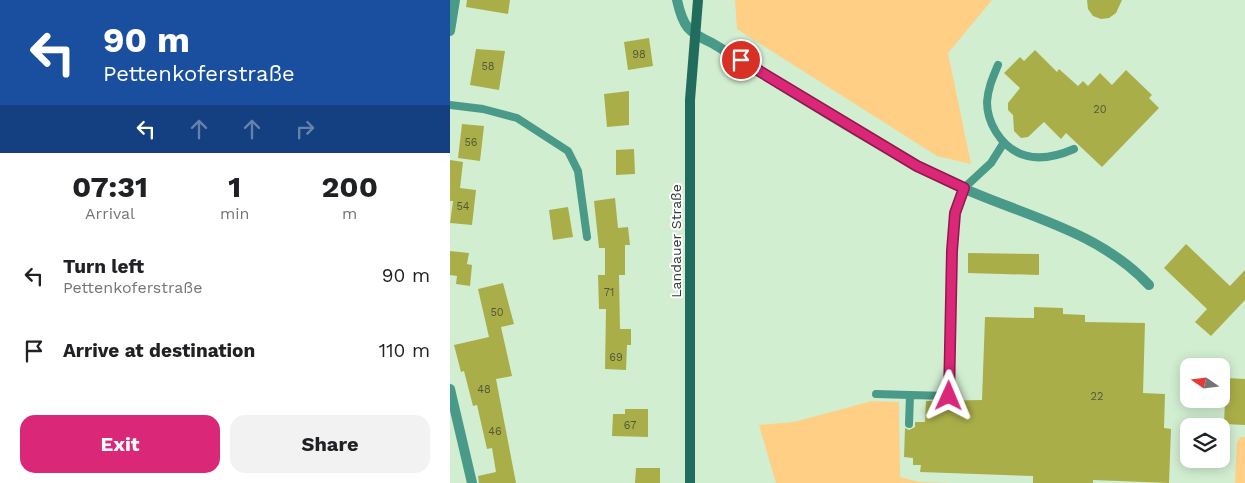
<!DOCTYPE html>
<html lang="en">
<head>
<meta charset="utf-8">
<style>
  body { margin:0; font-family:"Work Sans",sans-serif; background:#f2f2f2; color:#202124; height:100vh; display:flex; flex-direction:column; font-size:19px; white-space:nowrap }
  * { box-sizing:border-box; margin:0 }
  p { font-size:16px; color:#757577 }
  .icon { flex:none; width:28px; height:28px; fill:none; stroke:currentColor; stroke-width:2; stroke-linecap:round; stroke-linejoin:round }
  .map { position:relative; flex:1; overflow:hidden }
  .side { display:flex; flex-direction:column; background:#fff; width:450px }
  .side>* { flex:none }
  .top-card { background:#1a4fa0; color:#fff; overflow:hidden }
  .needle { width:32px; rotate:284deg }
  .tools { position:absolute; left:730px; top:358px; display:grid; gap:10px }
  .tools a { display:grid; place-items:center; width:50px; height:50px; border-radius:10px; background:#fff; box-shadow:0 2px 12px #0003; font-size:25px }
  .pin { position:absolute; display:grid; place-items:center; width:42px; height:42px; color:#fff; margin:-21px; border:2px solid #fff; border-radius:50%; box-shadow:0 1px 5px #0007 }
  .me { position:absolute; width:55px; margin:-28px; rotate:1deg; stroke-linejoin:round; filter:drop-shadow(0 0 4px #0008) }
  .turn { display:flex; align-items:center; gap:18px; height:105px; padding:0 20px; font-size:22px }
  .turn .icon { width:65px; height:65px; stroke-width:2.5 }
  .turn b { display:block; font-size:35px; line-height:42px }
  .lanes { display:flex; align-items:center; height:48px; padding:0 20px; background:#0003; justify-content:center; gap:25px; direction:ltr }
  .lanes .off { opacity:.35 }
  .eta { display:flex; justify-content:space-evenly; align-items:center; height:85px; text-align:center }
  .eta b { font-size:30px; font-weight:700; line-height:35px }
  .action { display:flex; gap:10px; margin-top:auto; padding:10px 20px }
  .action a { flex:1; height:58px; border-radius:15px; background:#db2777; color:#fff; font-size:20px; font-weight:700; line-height:58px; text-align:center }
  .action a+a { background:#f2f2f2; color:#202124 }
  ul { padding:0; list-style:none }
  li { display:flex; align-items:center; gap:15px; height:75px; padding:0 20px }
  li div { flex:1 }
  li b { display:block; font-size:19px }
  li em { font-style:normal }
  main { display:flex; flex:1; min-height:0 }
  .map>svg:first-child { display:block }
</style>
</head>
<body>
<main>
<section class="side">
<div class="top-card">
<div class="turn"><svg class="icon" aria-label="left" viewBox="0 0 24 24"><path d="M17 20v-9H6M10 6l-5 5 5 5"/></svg><div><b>90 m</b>Pettenkoferstraße</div></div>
<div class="lanes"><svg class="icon" aria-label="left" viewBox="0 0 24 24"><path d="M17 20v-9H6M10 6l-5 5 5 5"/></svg><svg class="icon off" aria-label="ahead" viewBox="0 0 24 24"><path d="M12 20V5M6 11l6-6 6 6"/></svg><svg class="icon off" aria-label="ahead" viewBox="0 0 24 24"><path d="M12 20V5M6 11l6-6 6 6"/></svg><svg class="icon off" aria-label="right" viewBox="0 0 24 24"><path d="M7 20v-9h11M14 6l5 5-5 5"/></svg></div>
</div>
<div class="eta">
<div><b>07:31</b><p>Arrival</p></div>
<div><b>1</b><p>min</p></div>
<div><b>200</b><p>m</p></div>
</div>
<ul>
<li><svg class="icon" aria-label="left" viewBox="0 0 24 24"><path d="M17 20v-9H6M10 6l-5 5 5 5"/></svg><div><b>Turn left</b><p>Pettenkoferstraße</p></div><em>90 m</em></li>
<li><svg class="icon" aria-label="arrive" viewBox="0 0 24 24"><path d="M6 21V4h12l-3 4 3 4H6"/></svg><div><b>Arrive at destination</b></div><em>110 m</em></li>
</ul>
<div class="action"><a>Exit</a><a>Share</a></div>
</section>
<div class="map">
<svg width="795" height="483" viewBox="0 0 795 483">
  <rect width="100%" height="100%" fill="#d2eed1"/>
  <g fill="#fecf84">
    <path d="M 285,0 L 542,0 L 498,53 L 521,164 L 487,156 L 287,29 Z"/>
    <path d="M 422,401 L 449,402 L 450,477 L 469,482 L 501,483 L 326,483 L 309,425 L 344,422 Z"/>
    <path d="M 791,437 L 795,437 L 795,483 L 785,483 L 787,442 Z"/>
  </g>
  <g fill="#aaae49">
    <path d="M 17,0 L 60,0 L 58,14 L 16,7 Z"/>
    <path d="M 637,0 L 672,0 L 666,13 L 659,18 L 651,19 L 643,16 L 638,9 Z"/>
    <path d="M 199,38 L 203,66 L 178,70 L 174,42 Z"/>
    <path d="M 26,49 L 55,51 L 49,90 L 20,85 Z"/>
    <path d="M 585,50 L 607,72 L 609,69 L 628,86 L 633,81 L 638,86 L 650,73 L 662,85 L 676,70 L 702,95 L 699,98 L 709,108 L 652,167 L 616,133 L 611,139 L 594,122 L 578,137 L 571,138 L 564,131 L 563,115 L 558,110 L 558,103 L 570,88 L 554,73 L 570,57 L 574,61 Z"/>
    <path d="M 179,91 L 179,125 L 157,127 L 154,94 Z"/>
    <path d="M 12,124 L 34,126 L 30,161 L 8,158 Z"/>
    <path d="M 184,149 L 185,174 L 166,175 L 166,150 Z"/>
    <path d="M 0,160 L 13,162 L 10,188 L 26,190 L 22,225 L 0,223 L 3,201 L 0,201 Z"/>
    <path d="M 165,198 L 168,228 L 178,227 L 180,245 L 175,245 L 175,275 L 169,275 L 170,329 L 181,329 L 181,345 L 177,345 L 176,370 L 155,369 L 156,309 L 149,309 L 148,275 L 155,275 L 155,248 L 149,248 L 144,201 Z"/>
    <path d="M 118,207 L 123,237 L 103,240 L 99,210 Z"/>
    <path d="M 736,244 L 780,286 L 795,270 L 795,300 L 761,336 L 745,322 L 757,309 L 714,268 Z"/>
    <path d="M 0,251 L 19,253 L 17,264 L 22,265 L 20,286 L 6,284 L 7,276 L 0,275 Z"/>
    <path d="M 518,253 L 589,254 L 589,275 L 518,273 Z"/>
    <path d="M 53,283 L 64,324 L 51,327 L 62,376 L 46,379 L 66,483 L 29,483 L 28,476 L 46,472 L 42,448 L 37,449 L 27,405 L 23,406 L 14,371 L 11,372 L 4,345 L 39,337 L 28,289 Z"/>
    <path d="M 584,307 L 613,308 L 613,314 L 635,315 L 635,322 L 695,323 L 693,393 L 715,394 L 714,428 L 721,429 L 719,483 L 643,480 L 643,483 L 583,483 L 583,476 L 470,472 L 471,465 L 463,465 L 463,458 L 454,457 L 455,428 L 459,430 L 465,427 L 465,422 L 475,422 L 476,401 L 532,400 L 535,317 L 584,318 Z"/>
    <path d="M 776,378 L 795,379 L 795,425 L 774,424 Z"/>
    <path d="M 175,409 L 198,409 L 198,437 L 162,436 L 163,414 L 175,414 Z"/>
    <path d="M 186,468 L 210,468 L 210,483 L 185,483 Z"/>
  </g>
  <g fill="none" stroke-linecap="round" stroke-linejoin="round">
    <g stroke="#4a9a89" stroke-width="8">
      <path d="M 548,65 C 543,77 538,88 537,102 C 537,112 541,124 546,132 C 565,162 594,162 624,149"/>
      <path d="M 0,105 L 33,109 L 67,118 L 118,151 L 128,171 L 137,237"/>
      <path d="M 426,394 L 460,395"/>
      <path d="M 459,424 L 460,395 L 499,396 L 502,251 L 505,213 L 514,188 L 541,163 L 553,144"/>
    </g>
    <g stroke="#4a9a89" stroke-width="10">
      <path d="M 227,0 C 233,27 238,32 262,43 C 339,89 415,140 495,180 C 564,214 645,227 699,285"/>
      <path d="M 0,31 L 5,0"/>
      <path d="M 0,389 L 22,483"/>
    </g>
    <path stroke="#226c5e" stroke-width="10" d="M 240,483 L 240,100 L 248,0"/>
  </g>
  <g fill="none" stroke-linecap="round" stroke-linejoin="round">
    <defs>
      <path id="route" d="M 291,60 L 467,166 L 514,188 L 505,213 L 502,251 L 499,396"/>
    </defs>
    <use href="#route" stroke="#8e194d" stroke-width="12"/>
    <use href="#route" stroke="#db2777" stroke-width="9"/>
  </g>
  <g text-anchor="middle" stroke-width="4" stroke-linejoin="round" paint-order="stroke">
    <g font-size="11" fill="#515a38">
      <text x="189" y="58">98</text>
      <text x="38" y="70">58</text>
      <text x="650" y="113">20</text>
      <text x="21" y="146">56</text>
      <text x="13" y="210">54</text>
      <text x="159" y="296">71</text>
      <text x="47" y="316">50</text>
      <text x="166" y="361">69</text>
      <text x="34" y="393">48</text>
      <text x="647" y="400">22</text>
      <text x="180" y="429">67</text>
      <text x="45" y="435">46</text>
    </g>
    <g font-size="14" fill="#333e33" stroke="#fff">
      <text transform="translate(226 241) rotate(-90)" y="5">Landauer Straße</text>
    </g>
  </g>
</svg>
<div class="tools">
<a><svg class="needle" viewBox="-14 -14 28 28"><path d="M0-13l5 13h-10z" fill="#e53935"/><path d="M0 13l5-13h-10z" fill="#757577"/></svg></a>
<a><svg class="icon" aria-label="layers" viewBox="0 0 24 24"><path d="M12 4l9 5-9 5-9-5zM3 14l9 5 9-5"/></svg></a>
</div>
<div class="pin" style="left:291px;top:60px;background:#d93025"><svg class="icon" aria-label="arrive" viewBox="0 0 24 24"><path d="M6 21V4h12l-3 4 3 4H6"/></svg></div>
<svg class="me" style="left:499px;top:396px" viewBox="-20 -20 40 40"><path d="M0-17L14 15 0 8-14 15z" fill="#db2777" stroke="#fff" stroke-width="4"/></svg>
</div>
</main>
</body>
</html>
